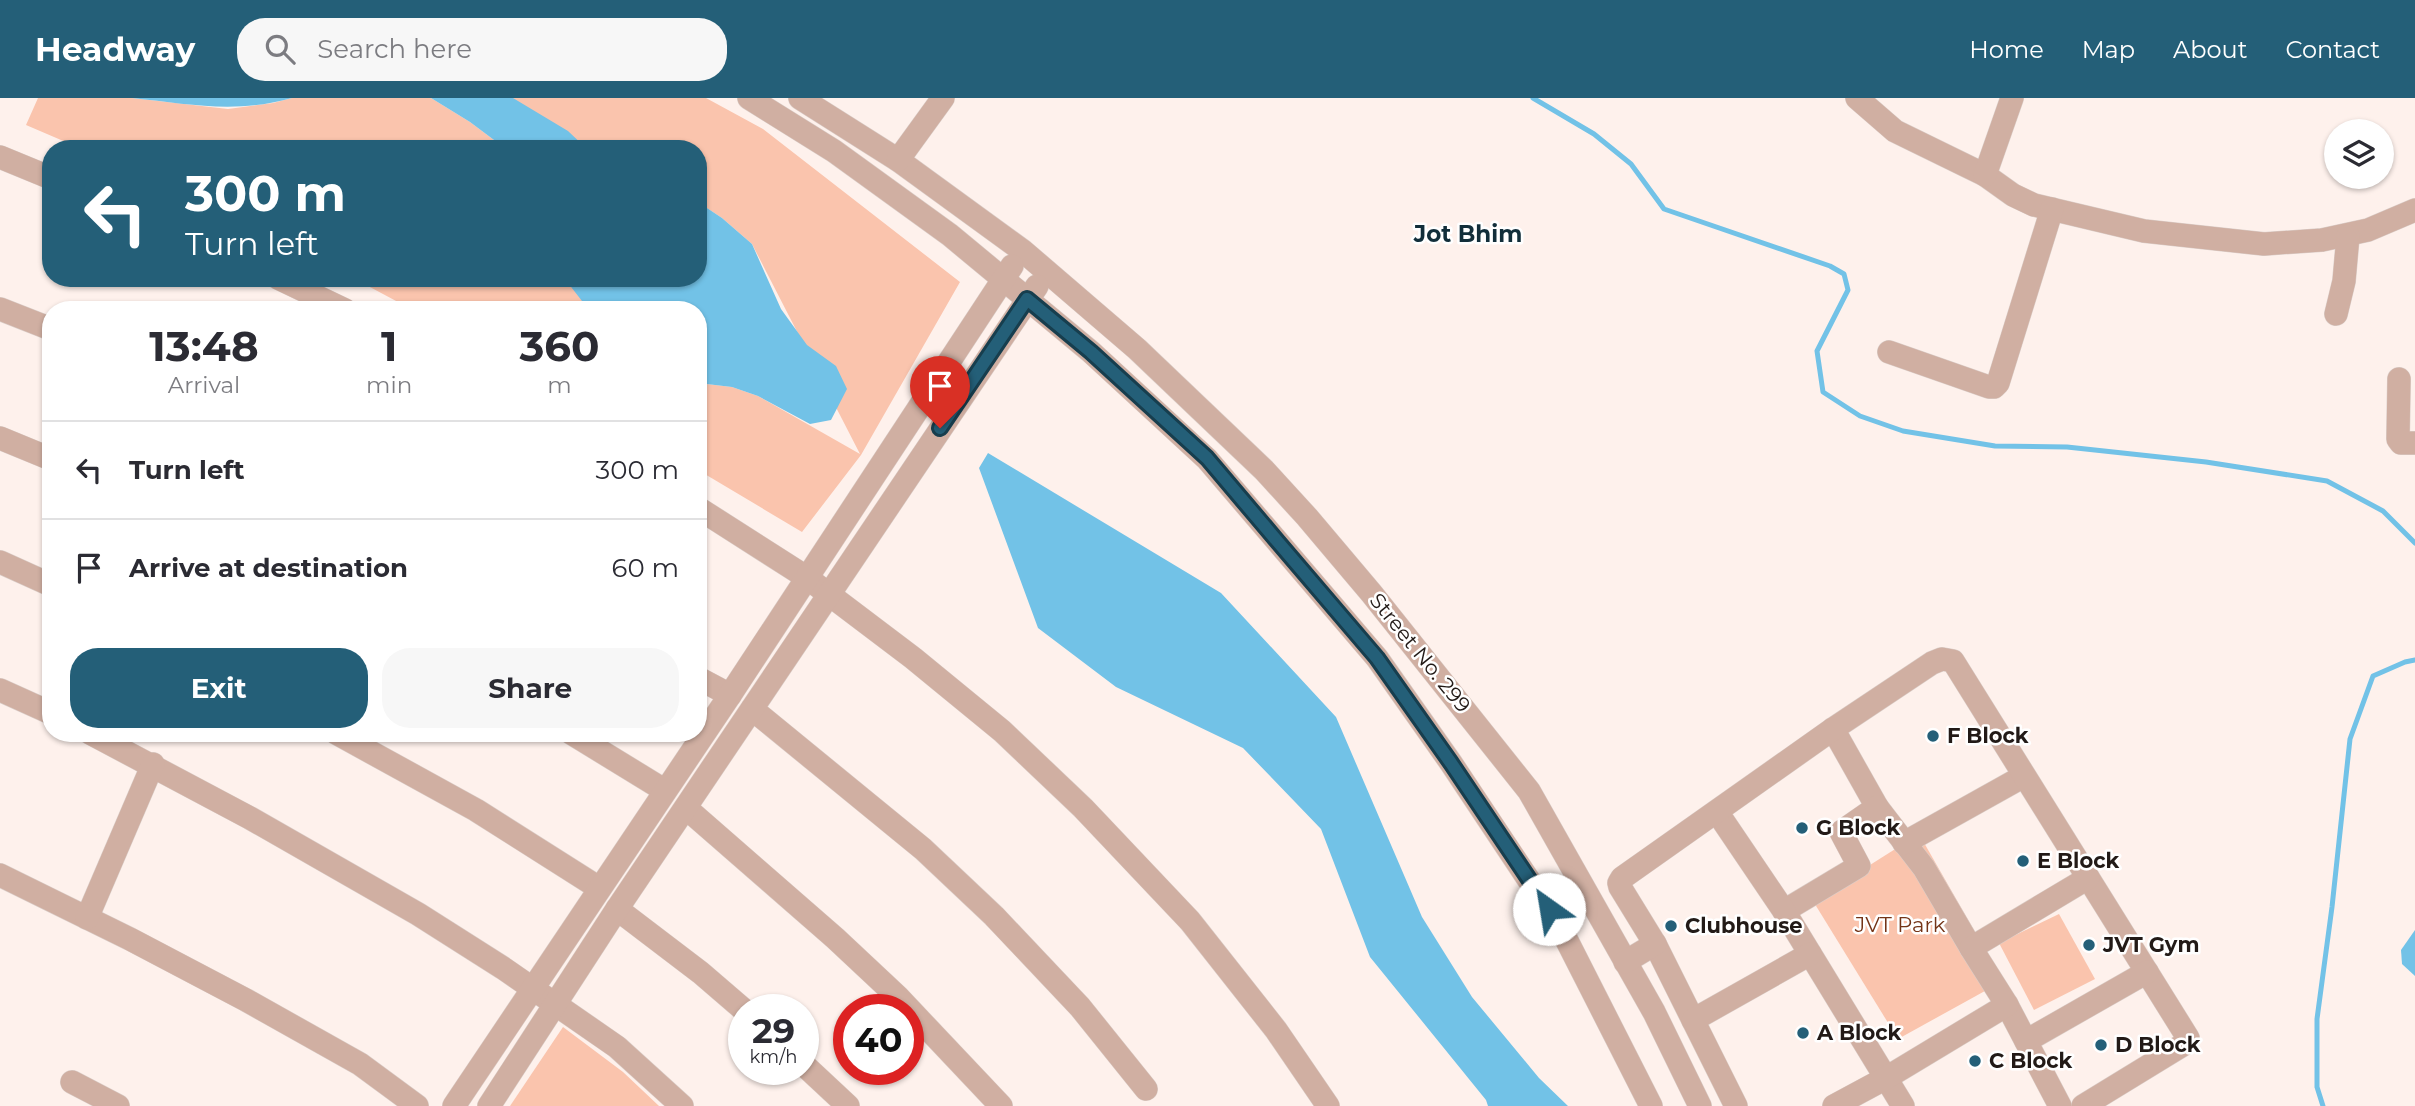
<!DOCTYPE html>
<html lang="en">
<head>
<meta charset="utf-8">
<style>
  body { margin:0; font-family:Montserrat,sans-serif; background:#f7f7f7; color:#2b2b33; height:100vh; display:flex; flex-direction:column; font-size:26px; white-space:nowrap }
  * { box-sizing:border-box; margin:0 }
  p { font-size:23px; color:#7c7c81 }
  .icon { flex:none; width:38px; height:38px; fill:none; stroke:currentColor; stroke-width:2; stroke-linecap:round; stroke-linejoin:round }
  .map { position:relative; flex:1; overflow:hidden }
  .side { position:absolute; left:42px; top:203px; width:665px; height:441px; display:flex; flex-direction:column; background:#fff; border-radius:28px; box-shadow:0 2px 5px #0004 }
  .side>* { flex:none }
  .top-card { position:absolute; left:42px; top:42px; width:665px; height:147px; border-radius:28px; box-shadow:0 2px 5px #0004; background:#245f78; color:#fff; overflow:hidden }
  .controls { position:absolute; left:2324px; top:21px; display:grid; gap:14px }
  .controls a { display:grid; place-items:center; width:70px; height:70px; border-radius:50%; background:#fff; box-shadow:0 2px 5px #0004; font-size:35px }
  .speed { position:absolute; left:728px; top:896px; display:flex; gap:14px; font-size:35px; font-weight:700; text-align:center }
  .speed>* { display:grid; place-content:center; width:91px; height:91px; border-radius:50%; background:#fff; box-shadow:0 2px 5px #0004; line-height:1 }
  .speed small { font-size:18px; font-weight:400 }
  .speed .limit { border:10px solid #d22; background:#fff; color:#111 }
  .pin { position:absolute; display:grid; place-items:center; width:60px; height:60px; color:#fff; margin:-72px -30px; border-radius:50% 50% 50% 0; rotate:-45deg; box-shadow:0 0 7px #0007 }
  .pin .icon { rotate:45deg }
  .me { position:absolute; width:77px; margin:-38px; rotate:328deg; stroke-linejoin:round; filter:drop-shadow(0 0 5px #0008) }
  .turn { display:flex; align-items:center; gap:24px; height:147px; padding:0 28px; font-size:32px }
  .turn .icon { width:91px; height:91px; stroke-width:2.5 }
  .turn b { display:block; font-size:49px; line-height:60px }
  .eta { display:flex; justify-content:space-evenly; align-items:center; height:119px; text-align:center }
  .eta b { font-size:42px; font-weight:700; line-height:49px }
  .button { display:flex; gap:14px; margin-top:auto; padding:14px 28px }
  .button a { flex:1; height:80px; border-radius:28px; background:#245f78; color:#fff; font-size:28px; font-weight:700; line-height:80px; text-align:center }
  .button a+a { background:#f7f7f7; color:#2b2b33 }
  ul { padding:0; list-style:none }
  li { display:flex; align-items:center; gap:21px; height:98px; padding:0 28px; border-top:2px solid #e1e1e2 }
  li div { flex:1 }
  li b { display:block; font-size:26px }
  li em { font-style:normal }
  header { display:flex; align-items:center; gap:42px; box-sizing:border-box; height:98px; padding:0 35px; background:#245f78; color:#fff }
  header strong { font-size:33px }
  nav { display:flex; gap:38px; margin-inline-start:auto; font-size:24px }
  .search { width:490px; height:63px; background:#f7f7f7; display:flex; align-items:center; gap:18px; box-sizing:border-box; padding:0 24px; border-radius:28px; color:#7c7c81; font-size:26px }
  .map>svg:first-child { display:block }
</style>
</head>
<body>
<header>
<strong>Headway</strong>
<div class="search"><svg class="icon" aria-label="search" viewBox="0 0 24 24"><circle cx="10" cy="10" r="6"/><path d="M15 15l6 6"/></svg>Search here</div>
<nav><a>Home</a><a>Map</a><a>About</a><a>Contact</a></nav>
</header>
<div class="map">
<svg width="2415" height="1008" viewBox="0 0 2415 1008">
  <rect width="100%" height="100%" fill="#fef1ec"/>
  <g fill="#fac4ad">
    <path d="M 38,0 L 132,0 L 228,11 L 273,5 L 292,0 L 431,0 L 470,24 L 506,51 L 82,51 L 26,27 Z"/>
    <path d="M 508,0 L 706,0 L 763,31 L 960,184 L 861,357 L 802,434 L 698,372 L 698,285 L 732,289 L 758,298 L 860,356 L 752,146 L 722,120 L 698,104 L 698,51 L 585,51 Z"/>
    <path d="M 353,180 L 566,180 L 589,212 L 413,212 Z"/>
    <path d="M 1919,736 L 2003,883 L 1898,941 L 1813,803 Z"/>
    <path d="M 2059,816 L 2095,881 L 2034,912 L 1999,845 Z"/>
    <path d="M 563,929 L 623,974 L 659,1008 L 510,1008 Z"/>
  </g>
  <g fill="#72c2e7">
    <path d="M 132,0 L 292,0 C 235,16 189,6 132,0 Z"/>
    <path d="M 431,0 L 513,0 L 568,33 L 587,51 L 506,51 L 470,24 Z"/>
    <path d="M 698,104 L 722,120 L 752,146 L 781,211 L 807,247 L 836,268 L 847,291 L 831,322 L 810,326 L 758,298 L 732,289 L 698,285 L 698,212 L 589,212 L 568,185 L 566,180 L 698,180 Z"/>
    <path d="M 988,355 L 1221,495 L 1336,619 L 1422,819 L 1472,899 L 1539,980 L 1568,1008 L 1488,1008 L 1486,1002 L 1370,859 L 1321,731 L 1243,650 L 1116,589 L 1038,530 L 979,370 Z"/>
    <path d="M 2415,832 L 2415,878 L 2402,866 L 2401,852 Z"/>
  </g>
  <g fill="none" stroke-linecap="round" stroke-linejoin="round">
    <g stroke="#72c2e7" stroke-width="5">
      <path d="M 1533,0 L 1594,36 L 1631,66 L 1664,111 L 1830,168 L 1844,176 L 1848,192 L 1817,253 L 1823,294 L 1860,318 L 1903,333 L 1995,348 L 2067,349 L 2206,364 L 2327,383 L 2383,413 L 2415,445"/>
      <path d="M 2323,1008 L 2317,989 L 2317,921 L 2332,809 L 2350,641 L 2373,578 L 2405,564 L 2415,562"/>
    </g>
    <defs>
      <g id="minor">
        <path d="M 749,0 L 834,53 L 950,137 L 1091,254 L 1207,361 L 1377,560 L 1451,665 L 1560,829 L 1651,1008"/>
        <path d="M 800,0 L 898,62 L 1023,153 L 1137,251 L 1264,372 L 1307,419 L 1372,496 L 1529,693 L 1654,914 L 1700,1008"/>
        <path d="M 1857,0 L 1895,33 L 1985,77 L 2013,97 L 2034,107 L 2144,133 L 2264,146 L 2322,142 L 2368,132 L 2415,112"/>
        <path d="M 0,59 L 51,80"/>
        <path d="M 898,62 L 943,0"/>
        <path d="M 1985,77 L 2012,0"/>
        <path d="M 278,180 L 345,212"/>
        <path d="M 0,211 L 51,231"/>
        <path d="M 2336,216 L 2344,183 L 2348,138"/>
        <path d="M 1889,254 L 1989,289 L 1994,289 L 1998,285 L 2052,111"/>
        <path d="M 2399,281 L 2398,341 L 2401,345 L 2415,345"/>
        <path d="M 0,340 L 51,361"/>
        <path d="M 698,410 L 806,479 L 913,560 L 1002,633 L 1083,710 L 1190,823 L 1276,932 L 1328,1008"/>
        <path d="M 0,464 L 51,487"/>
        <path d="M 698,580 L 730,597"/>
        <path d="M 0,592 L 51,615"/>
        <path d="M 752,611 L 923,751 L 994,818 L 1080,909 L 1146,991"/>
        <path d="M 1833,631 L 1877,709 L 1841,734 L 1859,768 L 1784,813 L 1903,1008"/>
        <path d="M 90,635 L 250,720 L 418,816 L 503,870 L 617,949 L 682,1008"/>
        <path d="M 336,635 L 476,712 L 599,790"/>
        <path d="M 571,635 L 664,692"/>
        <path d="M 1877,709 L 1924,770 L 1971,850"/>
        <path d="M 686,710 L 835,840 L 898,899 L 1001,1008"/>
        <path d="M 1717,714 L 1784,813"/>
        <path d="M 1904,745 L 2024,678"/>
        <path d="M 0,777 L 130,841 L 246,902 L 360,966 L 417,1008"/>
        <path d="M 617,811 L 701,875 L 744,912"/>
        <path d="M 87,820 L 153,666"/>
        <path d="M 1655,846 L 1736,1008"/>
        <path d="M 1625,864 L 1655,846 L 1620,789 L 1619,785 L 1622,780 L 1833,631 L 1932,565 L 1942,561 L 1953,563 L 2188,940 L 2186,945 L 2083,1008"/>
        <path d="M 2007,907 L 2060,1008"/>
        <path d="M 1693,922 L 1810,856"/>
        <path d="M 2026,943 L 2147,874"/>
        <path d="M 803,966 L 848,1008"/>
        <path d="M 72,984 L 118,1008"/>
        <path d="M 454,1008 L 730,597 L 1012,168"/>
        <path d="M 489,1008 L 617,811 L 1037,188"/>
        <path d="M 1834,1008 L 1886,980 L 2007,907 L 1971,850 L 2088,780"/>
      </g>
    </defs>
    <use href="#minor" stroke="#dbcfca" stroke-width="24"/>
    <use href="#minor" stroke="#d0afa2" stroke-width="23"/>
  </g>
  <g fill="none" stroke-linecap="round" stroke-linejoin="round">
    <defs>
      <path id="route" d="M 940,330 L 1027,201 L 1091,254 L 1207,360 L 1278,444 L 1377,560 L 1451,665 L 1549,811"/>
    </defs>
    <use href="#route" stroke="#173e4e" stroke-width="18"/>
    <use href="#route" stroke="#245f78" stroke-width="12"/>
  </g>
  <g fill="#245f78" stroke="#fff" stroke-width="2.5">
    <circle cx="1933" cy="638" r="7"/>
    <circle cx="1802" cy="730" r="7"/>
    <circle cx="2023" cy="763" r="7"/>
    <circle cx="1671" cy="828" r="7"/>
    <circle cx="2089" cy="847" r="7"/>
    <circle cx="1803" cy="935" r="7"/>
    <circle cx="2101" cy="947" r="7"/>
    <circle cx="1975" cy="963" r="7"/>
  </g>
  <g text-anchor="middle" stroke-width="5" stroke-linejoin="round" paint-order="stroke">
    <g font-size="21" fill="#221a17" stroke="#fff">
      <text transform="translate(1420 555) rotate(51)" y="7">Street No. 299</text>
    </g>
    <g font-size="21" font-weight="bold" fill="#221a17" stroke="#fff" text-anchor="start">
      <text x="1947" y="645">F Block</text>
      <text x="1816" y="737">G Block</text>
      <text x="2037" y="770">E Block</text>
      <text x="1685" y="835">Clubhouse</text>
      <text x="2103" y="854">JVT Gym</text>
      <text x="1817" y="942">A Block</text>
      <text x="2115" y="954">D Block</text>
      <text x="1989" y="970">C Block</text>
    </g>
    <g font-size="21" fill="#743417" stroke="#fff">
      <text x="1900" y="834">JVT Park</text>
    </g>
    <g font-size="23" font-weight="bold" fill="#122e3a" stroke="#fff">
      <text x="1468" y="144">Jot Bhim</text>
    </g>
  </g>
</svg>
<div class="controls">
<a><svg class="icon" aria-label="layers" viewBox="0 0 24 24"><path d="M12 4l9 5-9 5-9-5zM3 14l9 5 9-5"/></svg></a>
</div>
<div class="speed"><div>29<small>km/h</small></div><div class="limit">40</div></div>
<div class="pin" style="left:940px;top:330px;background:#d93025"><svg class="icon" aria-label="arrive" viewBox="0 0 24 24"><path d="M6 21V4h12l-3 4 3 4H6"/></svg></div>
<svg class="me" style="left:1549px;top:811px" viewBox="-20 -20 40 40"><circle r="19" fill="#fff"/><path d="M0-13L10 11 0 6-10 11z" fill="#245f78"/></svg>
<div class="top-card">
<div class="turn"><svg class="icon" aria-label="left" viewBox="0 0 24 24"><path d="M17 20v-9H6M10 6l-5 5 5 5"/></svg><div><b>300 m</b>Turn left</div></div>
</div>
<section class="side">
<div class="eta">
<div><b>13:48</b><p>Arrival</p></div>
<div><b>1</b><p>min</p></div>
<div><b>360</b><p>m</p></div>
</div>
<ul>
<li><svg class="icon" aria-label="left" viewBox="0 0 24 24"><path d="M17 20v-9H6M10 6l-5 5 5 5"/></svg><div><b>Turn left</b></div><em>300 m</em></li>
<li><svg class="icon" aria-label="arrive" viewBox="0 0 24 24"><path d="M6 21V4h12l-3 4 3 4H6"/></svg><div><b>Arrive at destination</b></div><em>60 m</em></li>
</ul>
<div class="button"><a>Exit</a><a>Share</a></div>
</section>
</div>
</body>
</html>
